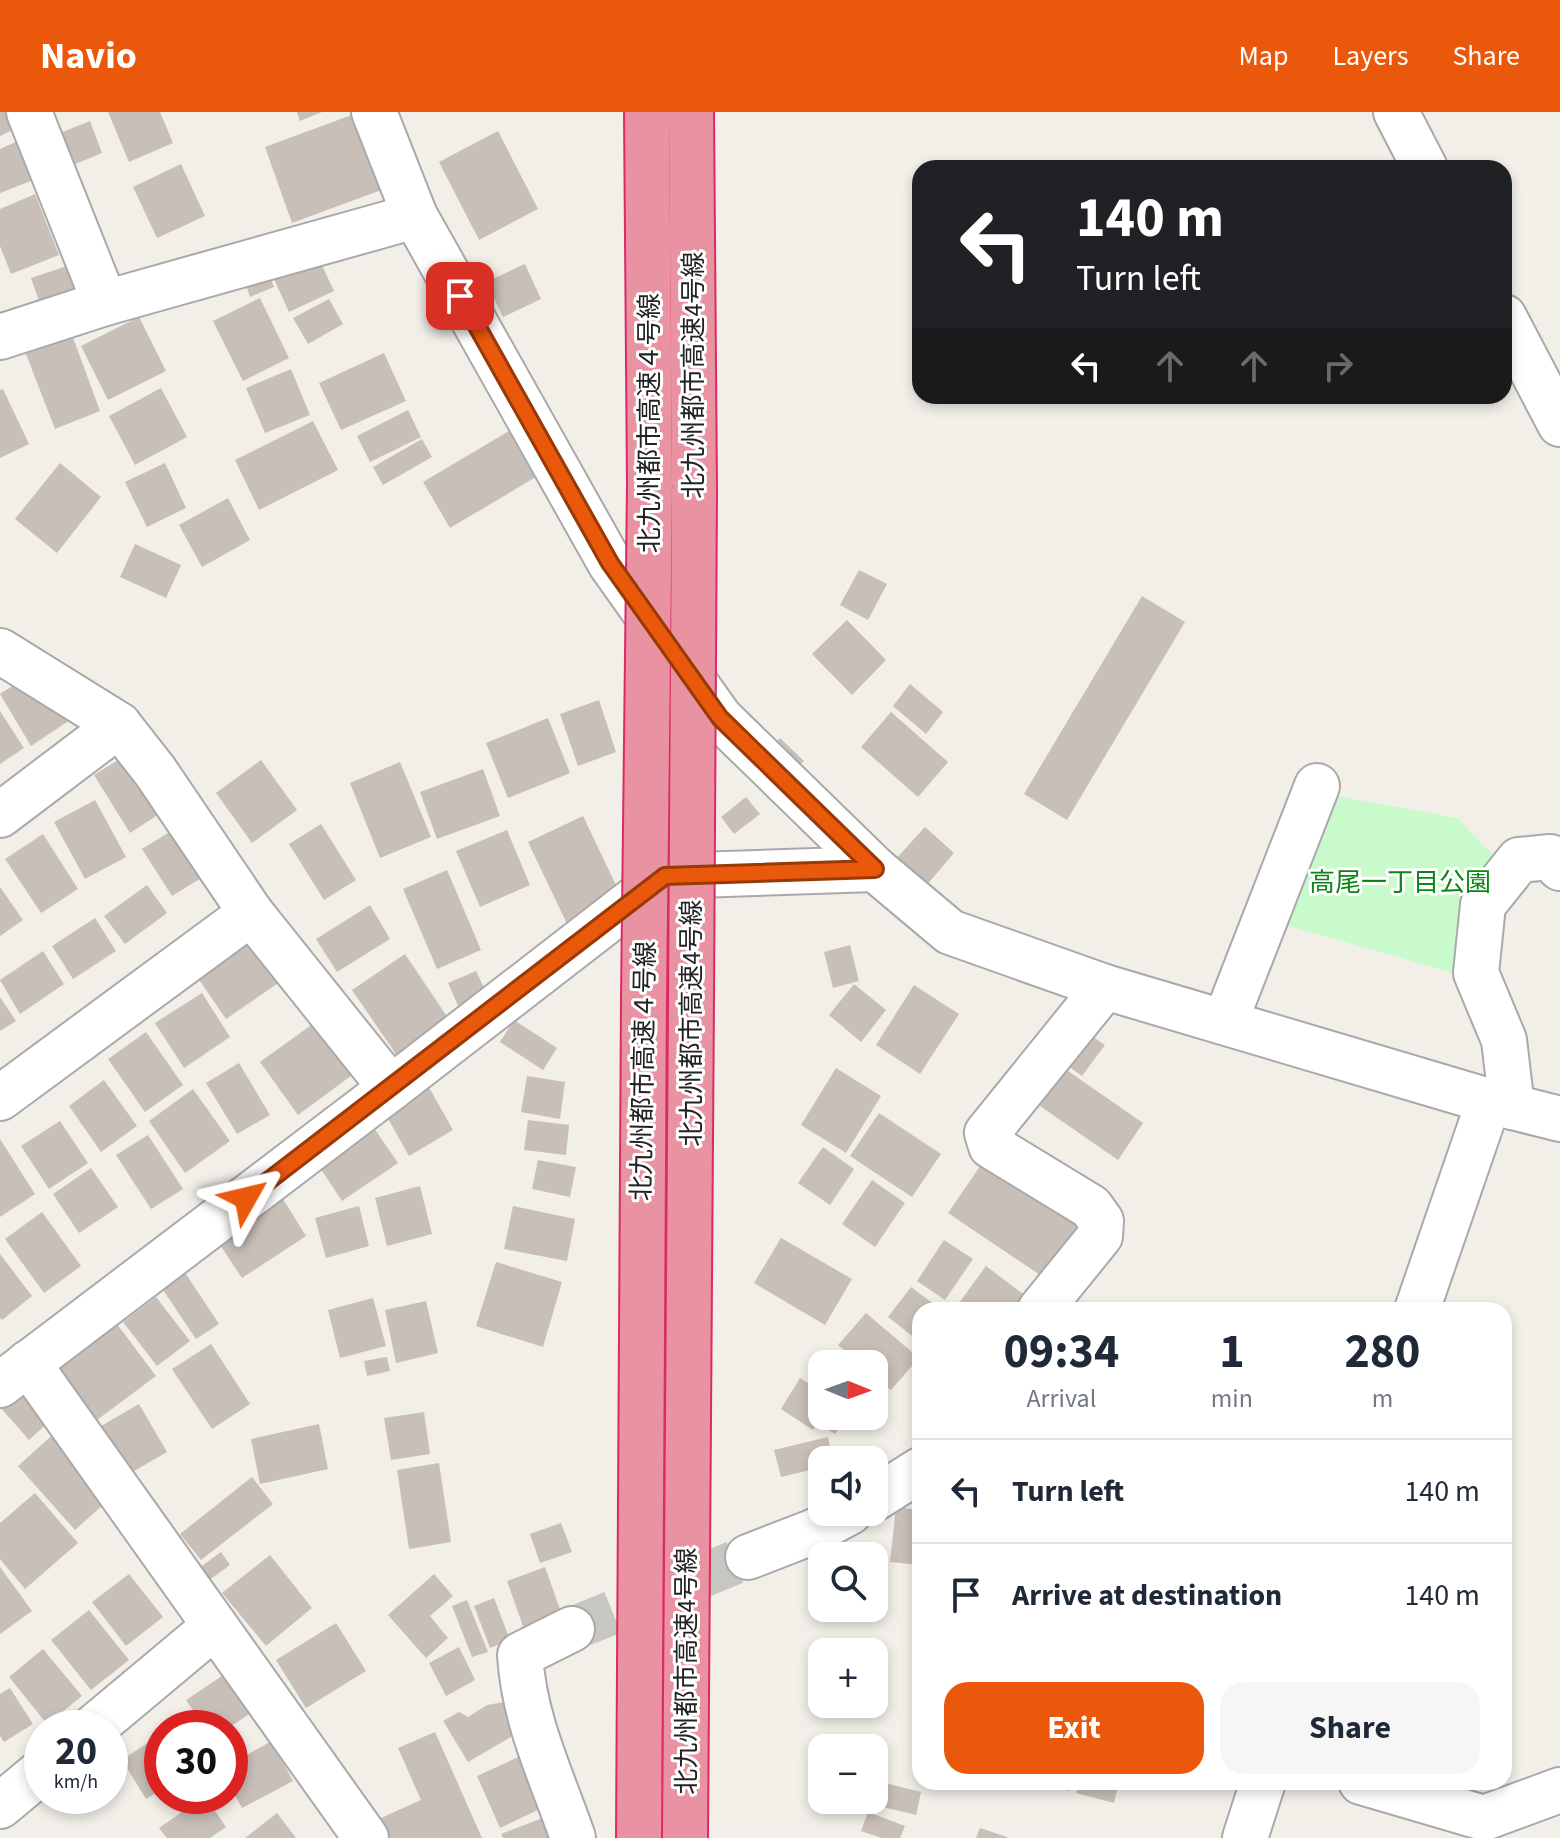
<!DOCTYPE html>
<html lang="en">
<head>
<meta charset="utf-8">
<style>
  body { margin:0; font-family:"Source Sans 3","Noto Sans JP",sans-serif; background:#f6f6f7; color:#1f2937; height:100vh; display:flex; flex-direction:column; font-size:30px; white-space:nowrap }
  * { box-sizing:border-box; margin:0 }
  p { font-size:26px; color:#747a83 }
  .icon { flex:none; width:44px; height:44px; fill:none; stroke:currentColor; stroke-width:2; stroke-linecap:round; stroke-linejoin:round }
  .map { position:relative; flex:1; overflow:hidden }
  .panel { position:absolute; left:912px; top:1190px; width:600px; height:488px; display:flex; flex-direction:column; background:#fff; border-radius:24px; box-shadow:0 4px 12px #0003 }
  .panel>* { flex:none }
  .guide { position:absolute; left:912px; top:48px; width:600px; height:244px; border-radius:24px; box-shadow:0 4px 12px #0003; background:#202124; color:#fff; overflow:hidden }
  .needle { width:52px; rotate:91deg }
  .fabs { position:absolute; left:808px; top:1238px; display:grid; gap:16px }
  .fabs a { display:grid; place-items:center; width:80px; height:80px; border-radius:16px; background:#fff; box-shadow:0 4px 12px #0003; font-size:40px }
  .speed { position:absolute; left:24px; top:1598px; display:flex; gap:16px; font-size:40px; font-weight:700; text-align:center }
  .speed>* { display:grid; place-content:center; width:104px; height:104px; border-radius:50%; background:#fff; box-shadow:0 4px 12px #0003; line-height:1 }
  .speed small { font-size:20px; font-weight:400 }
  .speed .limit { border:12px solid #d22; background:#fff; color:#111 }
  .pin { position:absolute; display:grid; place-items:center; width:68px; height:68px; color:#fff; margin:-34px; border-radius:16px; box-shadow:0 4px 12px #0006 }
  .me { position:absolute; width:88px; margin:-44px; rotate:53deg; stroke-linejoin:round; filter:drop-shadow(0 0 6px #0008) }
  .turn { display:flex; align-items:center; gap:28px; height:168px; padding:0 32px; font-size:36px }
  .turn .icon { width:104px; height:104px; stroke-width:2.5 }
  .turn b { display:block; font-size:56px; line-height:68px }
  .lanes { display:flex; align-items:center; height:76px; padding:0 32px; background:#0003; justify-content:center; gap:40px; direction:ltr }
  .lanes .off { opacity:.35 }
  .eta { display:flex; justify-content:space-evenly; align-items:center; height:136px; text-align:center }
  .eta b { font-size:48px; font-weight:700; line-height:56px }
  .action { display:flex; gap:16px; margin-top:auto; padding:16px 32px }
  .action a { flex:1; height:92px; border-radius:24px; background:#ea580c; color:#fff; font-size:32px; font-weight:700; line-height:92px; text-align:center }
  .action a+a { background:#f6f6f7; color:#1f2937 }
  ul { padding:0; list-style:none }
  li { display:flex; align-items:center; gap:24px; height:104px; padding:0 32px; border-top:2px solid #e0e1e3 }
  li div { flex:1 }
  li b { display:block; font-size:30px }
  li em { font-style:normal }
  header { display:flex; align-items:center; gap:48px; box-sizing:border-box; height:112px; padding:0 40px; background:#ea580c; color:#fff }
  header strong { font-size:38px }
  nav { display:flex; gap:44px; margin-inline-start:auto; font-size:28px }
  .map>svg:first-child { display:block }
</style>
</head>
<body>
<header>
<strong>Navio</strong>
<nav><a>Map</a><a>Layers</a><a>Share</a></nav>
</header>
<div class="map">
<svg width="1560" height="1726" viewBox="0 0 1560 1726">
  <rect width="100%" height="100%" fill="#f2efe9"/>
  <path fill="#c8facc" d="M 1337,684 L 1457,706 L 1503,753 L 1467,865 L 1279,811 Z"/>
  <g fill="#c7bfb8">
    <path d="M 0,0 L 12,0 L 19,15 L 0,24 Z"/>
    <path d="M 108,0 L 160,0 L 173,31 L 129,50 Z"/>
    <path d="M 297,0 L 322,0 L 300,9 Z"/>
    <path d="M 357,1 L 384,77 L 292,111 L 265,35 Z"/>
    <path d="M 90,9 L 102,41 L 68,55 L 55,23 Z"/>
    <path d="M 498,19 L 538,97 L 479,128 L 439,50 Z"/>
    <path d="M 25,26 L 41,65 L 0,81 L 0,37 Z"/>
    <path d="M 181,52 L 205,104 L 157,126 L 133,75 Z"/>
    <path d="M 35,82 L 59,143 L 11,162 L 0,134 L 0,97 Z"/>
    <path d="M 318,145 L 334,179 L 289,200 L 273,165 Z"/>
    <path d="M 73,152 L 81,175 L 39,189 L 31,166 Z"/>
    <path d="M 525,152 L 541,187 L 503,205 L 486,170 Z"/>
    <path d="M 266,155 L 274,175 L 250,185 L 243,164 Z"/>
    <path d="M 260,186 L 289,246 L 243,269 L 213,209 Z"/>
    <path d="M 329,187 L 343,212 L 308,232 L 293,206 Z"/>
    <path d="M 139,205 L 166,259 L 108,288 L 81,234 Z"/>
    <path d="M 71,220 L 100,299 L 55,317 L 24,237 Z"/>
    <path d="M 384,241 L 406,289 L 341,318 L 319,271 Z"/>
    <path d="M 291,257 L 310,303 L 265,321 L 246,276 Z"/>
    <path d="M 161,276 L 187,325 L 135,353 L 109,304 Z"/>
    <path d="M 3,277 L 29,332 L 0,346 L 0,278 Z"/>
    <path d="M 408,298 L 421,325 L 370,350 L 357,324 Z"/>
    <path d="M 313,309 L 338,358 L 259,398 L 235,348 Z"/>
    <path d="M 509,319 L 536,365 L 450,416 L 423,370 Z"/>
    <path d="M 422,327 L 432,345 L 383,373 L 373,355 Z"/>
    <path d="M 60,351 L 101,385 L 57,441 L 15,407 Z"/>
    <path d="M 165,351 L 186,396 L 147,415 L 125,370 Z"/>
    <path d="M 228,386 L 250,428 L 202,455 L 179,413 Z"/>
    <path d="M 135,432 L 181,453 L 166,486 L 120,465 Z"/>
    <path d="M 859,458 L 887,472 L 868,508 L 840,493 Z"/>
    <path d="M 1142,484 L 1185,510 L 1067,708 L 1024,682 Z"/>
    <path d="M 847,508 L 886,548 L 852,583 L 812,542 Z"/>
    <path d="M 50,549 L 82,600 L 31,634 L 0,582 Z"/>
    <path d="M 910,572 L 943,600 L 926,622 L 893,594 Z"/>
    <path d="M 599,588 L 616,640 L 578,654 L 560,602 Z"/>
    <path d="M 0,599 L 24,636 L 0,652 Z"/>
    <path d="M 891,600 L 948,650 L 918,685 L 861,635 Z"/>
    <path d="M 548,606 L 570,661 L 508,686 L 486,631 Z"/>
    <path d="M 780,626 L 804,649 L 782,672 L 758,649 Z"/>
    <path d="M 131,640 L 167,697 L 130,721 L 94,663 Z"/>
    <path d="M 261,648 L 297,698 L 252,731 L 216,681 Z"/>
    <path d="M 400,650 L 431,725 L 380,746 L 350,671 Z"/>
    <path d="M 483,657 L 500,704 L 437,727 L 420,680 Z"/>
    <path d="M 746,685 L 760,702 L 734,722 L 721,705 Z"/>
    <path d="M 95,688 L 126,745 L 85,767 L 54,710 Z"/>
    <path d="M 583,704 L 624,790 L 569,816 L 528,730 Z"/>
    <path d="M 321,712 L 356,768 L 324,788 L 289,732 Z"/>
    <path d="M 181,713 L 211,760 L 172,784 L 142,737 Z"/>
    <path d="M 925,715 L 954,741 L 925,775 L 895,748 Z"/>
    <path d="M 507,718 L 530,773 L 480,795 L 456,739 Z"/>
    <path d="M 43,722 L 78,777 L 41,801 L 5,747 Z"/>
    <path d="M 447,758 L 481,838 L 437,857 L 403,777 Z"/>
    <path d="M 147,773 L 167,801 L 125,832 L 104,804 Z"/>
    <path d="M 0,775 L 23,808 L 0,824 Z"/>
    <path d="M 370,793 L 390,827 L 337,860 L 316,827 Z"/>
    <path d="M 95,806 L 116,839 L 73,867 L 52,834 Z"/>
    <path d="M 247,822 L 280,870 L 226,907 L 193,859 Z"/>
    <path d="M 850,833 L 859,869 L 833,876 L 824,840 Z"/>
    <path d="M 43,839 L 64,872 L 20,902 L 0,868 Z"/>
    <path d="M 405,842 L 450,909 L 398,945 L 352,878 Z"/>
    <path d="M 476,859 L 489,886 L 460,898 L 448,871 Z"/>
    <path d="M 854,872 L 886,898 L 861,930 L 829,903 Z"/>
    <path d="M 914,873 L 959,902 L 920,962 L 876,933 Z"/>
    <path d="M 202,881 L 230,925 L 184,956 L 155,911 Z"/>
    <path d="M 0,885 L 16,909 L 0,919 Z"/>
    <path d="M 321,906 L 359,958 L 298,1003 L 260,950 Z"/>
    <path d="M 514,908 L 557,936 L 543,958 L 500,930 Z"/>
    <path d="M 146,920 L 183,973 L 145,1000 L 108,947 Z"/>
    <path d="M 1087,921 L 1105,933 L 1082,964 L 1064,951 Z"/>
    <path d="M 239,951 L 270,1003 L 237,1022 L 206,971 Z"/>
    <path d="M 836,956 L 881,984 L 846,1041 L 801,1013 Z"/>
    <path d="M 1065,957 L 1143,1011 L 1118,1048 L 1040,994 Z"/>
    <path d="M 527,964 L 565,970 L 560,1007 L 521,1000 Z"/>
    <path d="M 104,968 L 137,1014 L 101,1040 L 69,994 Z"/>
    <path d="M 426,970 L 453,1018 L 409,1044 L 382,996 Z"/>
    <path d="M 193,977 L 230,1029 L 185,1061 L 149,1009 Z"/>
    <path d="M 879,1001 L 941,1042 L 912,1085 L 850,1044 Z"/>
    <path d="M 528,1008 L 569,1013 L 566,1043 L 524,1038 Z"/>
    <path d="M 60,1009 L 88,1051 L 49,1077 L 21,1034 Z"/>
    <path d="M 374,1016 L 398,1051 L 342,1089 L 319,1054 Z"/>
    <path d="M 148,1023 L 183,1077 L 151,1097 L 116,1043 Z"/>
    <path d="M 0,1027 L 35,1082 L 0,1105 Z"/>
    <path d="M 823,1035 L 854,1057 L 830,1093 L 798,1071 Z"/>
    <path d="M 989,1041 L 1083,1106 L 1043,1165 L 948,1101 Z"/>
    <path d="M 538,1048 L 576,1055 L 570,1085 L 532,1077 Z"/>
    <path d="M 91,1056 L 118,1095 L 79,1121 L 53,1082 Z"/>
    <path d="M 872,1068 L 905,1091 L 875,1135 L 842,1112 Z"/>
    <path d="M 420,1074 L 432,1122 L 387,1134 L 375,1086 Z"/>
    <path d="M 283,1087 L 306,1124 L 242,1166 L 218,1130 Z"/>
    <path d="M 359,1094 L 369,1134 L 326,1146 L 315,1106 Z"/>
    <path d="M 513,1094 L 575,1107 L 567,1149 L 504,1137 Z"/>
    <path d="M 42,1100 L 81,1154 L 44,1181 L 5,1127 Z"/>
    <path d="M 781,1126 L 852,1167 L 825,1213 L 754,1171 Z"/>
    <path d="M 944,1128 L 973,1147 L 945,1188 L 917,1169 Z"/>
    <path d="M 0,1142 L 32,1184 L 2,1208 L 0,1206 Z"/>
    <path d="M 496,1150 L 562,1170 L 543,1235 L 476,1214 Z"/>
    <path d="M 986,1154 L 1031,1188 L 1023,1198 L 960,1198 L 956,1195 Z"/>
    <path d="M 182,1156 L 219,1212 L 196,1227 L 159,1172 Z"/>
    <path d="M 911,1175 L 939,1196 L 920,1198 L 920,1221 L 916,1227 L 888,1205 Z"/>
    <path d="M 156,1185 L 190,1229 L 157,1254 L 123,1210 Z"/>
    <path d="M 373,1186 L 386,1234 L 340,1246 L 328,1198 Z"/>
    <path d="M 426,1189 L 438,1241 L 396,1251 L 385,1198 Z"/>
    <path d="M 866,1201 L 919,1246 L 891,1278 L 874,1264 L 874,1252 L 860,1252 L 838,1233 Z"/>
    <path d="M 114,1208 L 156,1264 L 97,1308 L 55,1252 Z"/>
    <path d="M 211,1232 L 250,1292 L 212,1317 L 172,1257 Z"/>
    <path d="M 387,1245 L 390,1259 L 367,1264 L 364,1249 Z"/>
    <path d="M 920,1252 L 920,1271 L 911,1264 Z"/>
    <path d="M 800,1266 L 822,1280 L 822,1303 L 813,1318 L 781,1297 Z"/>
    <path d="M 22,1276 L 50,1309 L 29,1328 L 0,1295 Z"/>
    <path d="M 139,1292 L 167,1340 L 129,1362 L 101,1314 Z"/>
    <path d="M 424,1300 L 430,1342 L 391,1348 L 384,1306 Z"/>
    <path d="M 828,1304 L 847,1304 L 835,1322 L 822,1314 Z"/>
    <path d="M 319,1312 L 328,1357 L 260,1372 L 251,1327 Z"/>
    <path d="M 58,1318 L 115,1382 L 75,1418 L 18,1354 Z"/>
    <path d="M 828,1325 L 833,1348 L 822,1348 L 822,1355 L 781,1365 L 774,1338 Z"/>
    <path d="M 439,1351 L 451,1430 L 409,1437 L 397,1358 Z"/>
    <path d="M 252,1365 L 273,1392 L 201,1448 L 180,1422 Z"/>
    <path d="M 35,1381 L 78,1431 L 25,1477 L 0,1447 L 0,1411 Z"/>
    <path d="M 896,1395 L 920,1398 L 920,1453 L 890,1450 Z"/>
    <path d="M 561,1411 L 572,1440 L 540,1451 L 530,1422 Z"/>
    <path d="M 221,1440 L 230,1453 L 208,1469 L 199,1456 Z"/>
    <path d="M 270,1443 L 312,1496 L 266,1534 L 222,1481 Z"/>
    <path d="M 0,1455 L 32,1499 L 0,1522 Z"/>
    <path d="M 545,1455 L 562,1503 L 524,1517 L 507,1469 Z"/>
    <path d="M 129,1462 L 163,1505 L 126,1534 L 92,1490 Z"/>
    <path d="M 434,1462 L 453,1484 L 430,1504 L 448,1526 L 426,1546 L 388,1503 Z"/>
    <path d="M 494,1486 L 510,1528 L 490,1536 L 474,1494 Z"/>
    <path d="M 467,1488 L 488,1540 L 472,1545 L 452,1494 Z"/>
    <path d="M 89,1498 L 129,1548 L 91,1578 L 51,1528 Z"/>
    <path d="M 336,1511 L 366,1559 L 306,1596 L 276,1548 Z"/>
    <path d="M 459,1535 L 475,1568 L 446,1584 L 429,1551 Z"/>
    <path d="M 43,1537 L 82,1584 L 47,1612 L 9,1565 Z"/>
    <path d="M 234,1556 L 260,1595 L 228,1616 L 205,1616 L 186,1588 Z"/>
    <path d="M 10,1576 L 33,1612 L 4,1630 L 0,1624 L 0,1582 Z"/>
    <path d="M 504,1590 L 521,1619 L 468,1650 L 443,1609 L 459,1600 L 468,1605 L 487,1593 Z"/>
    <path d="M 435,1620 L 482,1726 L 390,1726 L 381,1706 L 421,1688 L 398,1636 Z"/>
    <path d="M 162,1621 L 162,1677 L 146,1687 L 122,1648 Z"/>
    <path d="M 272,1629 L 293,1669 L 242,1696 L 230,1674 L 230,1652 Z"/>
    <path d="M 523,1643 L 546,1694 L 500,1716 L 477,1664 Z"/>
    <path d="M 877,1669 L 921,1680 L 916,1703 L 871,1692 Z"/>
    <path d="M 1039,1670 L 1071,1670 L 1068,1679 Z"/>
    <path d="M 1079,1670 L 1119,1670 L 1114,1691 L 1076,1681 Z"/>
    <path d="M 205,1684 L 226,1715 L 210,1726 L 167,1726 L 159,1716 Z"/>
    <path d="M 868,1700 L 905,1714 L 900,1726 L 882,1726 L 861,1719 Z"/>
    <path d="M 277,1701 L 296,1726 L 245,1726 Z"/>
    <path d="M 548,1704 L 556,1726 L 503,1726 L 501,1722 Z"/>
    <path d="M 980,1716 L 1007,1725 L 1007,1726 L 976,1726 Z"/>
  </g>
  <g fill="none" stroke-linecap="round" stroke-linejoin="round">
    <path stroke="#c8c6c1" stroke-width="44" stroke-dasharray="44 22" stroke-linecap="butt" d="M 572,1517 L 748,1445"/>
    <defs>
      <g id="minor">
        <path d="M 29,0 L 105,191"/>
        <path d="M 374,0 L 415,104 L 610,451 L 720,606 L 875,757 L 950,820 L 1105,875 L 1489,989 L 1560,1007"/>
        <path d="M 1396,0 L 1425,56"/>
        <path d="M 1504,205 L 1560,312"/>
        <path d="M 0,225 L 105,191 L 415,104"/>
        <path d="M 0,539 L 119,613 L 155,659 L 251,801 L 391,976"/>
        <path d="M 0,703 L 119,613"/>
        <path d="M 1225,910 L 1317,674"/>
        <path d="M 0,986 L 251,801"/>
        <path d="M 1512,995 L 1504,928 L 1476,861 L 1483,793 L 1519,748 L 1550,745 L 1560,756"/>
        <path d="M 1040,1198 L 1100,1124 L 1101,1109 L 1091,1095 L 991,1034 L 987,1021 L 1105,875"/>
        <path d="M 1417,1198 L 1489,989"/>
        <path d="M 28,1251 L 366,1726"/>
        <path d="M 0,1273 L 391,976 L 665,764 L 875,757"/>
        <path d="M 874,1387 L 920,1358"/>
        <path d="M 748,1445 L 815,1419 L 850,1400"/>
        <path d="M 572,1517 L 520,1543 C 524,1609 552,1665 573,1726"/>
        <path d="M 93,1616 L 215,1514"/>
        <path d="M 1361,1670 L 1484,1706 L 1560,1678"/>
        <path d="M 0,1694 L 42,1659"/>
        <path d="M 1245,1726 L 1263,1670"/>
      </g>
      <g id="highway">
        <path d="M 647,0 L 650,373"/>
        <path d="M 691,0 L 694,378"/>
        <path d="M 639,1726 L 644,888"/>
        <path d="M 685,1726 L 691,886"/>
      </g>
    </defs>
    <use href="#minor" stroke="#a9a9a9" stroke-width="48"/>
    <use href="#highway" stroke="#dc2a67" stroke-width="48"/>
    <use href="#minor" stroke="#fff" stroke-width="44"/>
    <use href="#highway" stroke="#e892a2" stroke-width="44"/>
    <defs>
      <g id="highway-bridge">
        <path d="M 691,886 L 694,378"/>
        <path d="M 644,888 L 650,373"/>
      </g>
    </defs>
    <use href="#highway-bridge" stroke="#dc2a67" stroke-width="48" stroke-linecap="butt"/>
    <use href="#highway-bridge" stroke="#e892a2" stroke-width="44"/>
  </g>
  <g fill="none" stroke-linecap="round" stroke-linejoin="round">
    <defs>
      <path id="route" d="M 246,1086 L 665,764 L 875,757 L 720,606 L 610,451 L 460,184"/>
    </defs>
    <use href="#route" stroke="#983908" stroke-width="20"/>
    <use href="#route" stroke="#ea580c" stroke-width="14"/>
  </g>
  <g text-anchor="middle" stroke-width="6" stroke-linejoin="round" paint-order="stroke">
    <g font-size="26" fill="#222" stroke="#fff">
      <text transform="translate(693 263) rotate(-90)" y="9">北九州都市高速4号線</text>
      <text transform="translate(649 311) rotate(-90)" y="9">北九州都市高速４号線</text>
      <text transform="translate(691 911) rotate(-90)" y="9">北九州都市高速4号線</text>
      <text transform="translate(643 959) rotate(-89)" y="9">北九州都市高速４号線</text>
      <text transform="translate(686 1559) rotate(-90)" y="9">北九州都市高速4号線</text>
    </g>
    <g font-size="26" fill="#0c8416" stroke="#fff">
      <text x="1400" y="779">高尾一丁目公園</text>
    </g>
  </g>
</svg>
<div class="fabs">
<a><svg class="needle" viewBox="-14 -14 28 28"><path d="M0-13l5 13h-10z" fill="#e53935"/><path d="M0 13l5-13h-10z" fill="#747a83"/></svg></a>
<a><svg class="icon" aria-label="sound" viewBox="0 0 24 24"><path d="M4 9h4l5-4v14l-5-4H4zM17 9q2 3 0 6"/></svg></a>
<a><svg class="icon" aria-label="search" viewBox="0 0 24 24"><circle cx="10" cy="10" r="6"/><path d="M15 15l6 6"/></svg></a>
<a>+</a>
<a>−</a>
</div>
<div class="speed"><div>20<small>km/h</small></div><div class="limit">30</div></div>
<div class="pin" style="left:460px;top:184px;background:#d93025"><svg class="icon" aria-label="arrive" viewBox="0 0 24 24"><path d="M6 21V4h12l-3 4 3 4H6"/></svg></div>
<svg class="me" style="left:246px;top:1086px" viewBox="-20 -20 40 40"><path d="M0-17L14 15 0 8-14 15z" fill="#ea580c" stroke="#fff" stroke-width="4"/></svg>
<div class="guide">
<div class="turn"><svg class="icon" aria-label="left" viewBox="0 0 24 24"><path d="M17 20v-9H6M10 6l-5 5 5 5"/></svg><div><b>140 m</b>Turn left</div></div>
<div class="lanes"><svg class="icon" aria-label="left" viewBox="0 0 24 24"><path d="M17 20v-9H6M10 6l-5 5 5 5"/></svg><svg class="icon off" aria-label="ahead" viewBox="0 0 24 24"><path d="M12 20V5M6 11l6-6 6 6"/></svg><svg class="icon off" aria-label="ahead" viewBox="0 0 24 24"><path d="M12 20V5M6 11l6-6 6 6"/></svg><svg class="icon off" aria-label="right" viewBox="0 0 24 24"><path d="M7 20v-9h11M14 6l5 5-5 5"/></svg></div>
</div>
<section class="panel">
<div class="eta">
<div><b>09:34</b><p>Arrival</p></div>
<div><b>1</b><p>min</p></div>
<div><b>280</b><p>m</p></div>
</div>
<ul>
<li><svg class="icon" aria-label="left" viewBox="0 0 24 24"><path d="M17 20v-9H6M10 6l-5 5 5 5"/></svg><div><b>Turn left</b></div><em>140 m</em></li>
<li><svg class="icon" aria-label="arrive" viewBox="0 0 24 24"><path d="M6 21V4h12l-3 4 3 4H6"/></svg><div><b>Arrive at destination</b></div><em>140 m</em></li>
</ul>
<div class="action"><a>Exit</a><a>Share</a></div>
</section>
</div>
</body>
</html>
